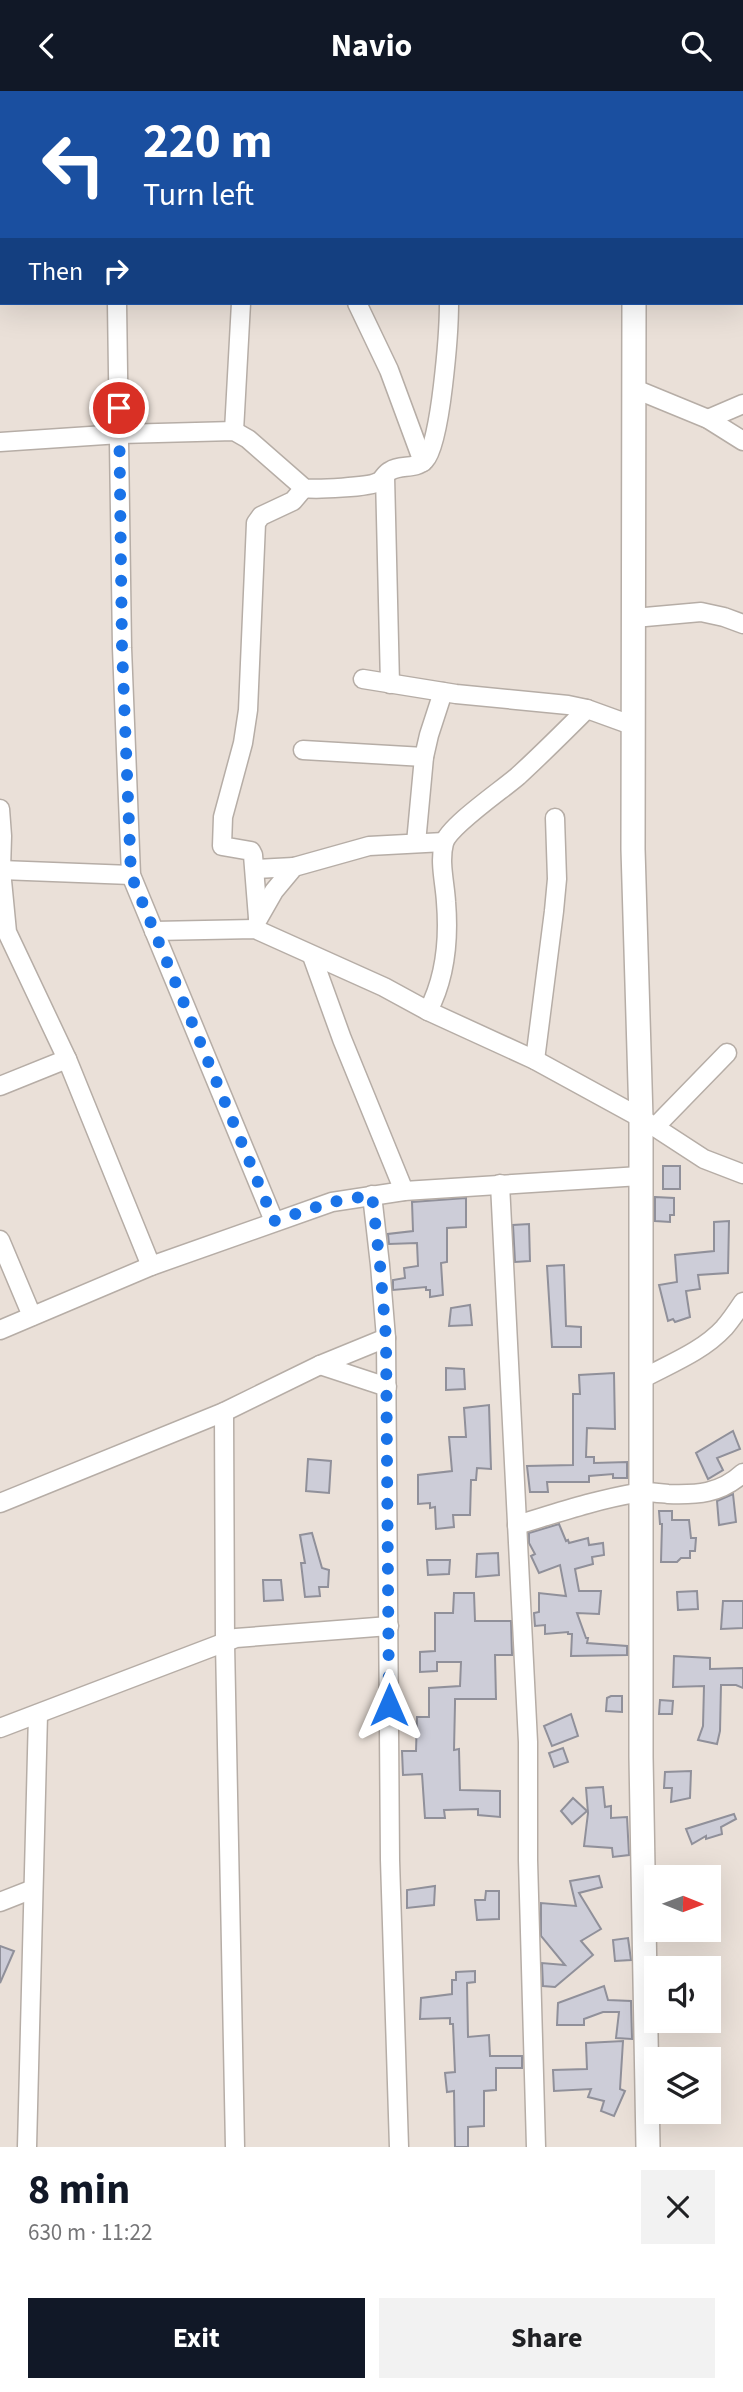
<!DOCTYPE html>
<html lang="en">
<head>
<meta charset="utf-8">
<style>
  body { margin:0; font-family:"Source Sans 3",sans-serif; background:#f2f2f2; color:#202124; height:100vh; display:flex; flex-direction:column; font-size:26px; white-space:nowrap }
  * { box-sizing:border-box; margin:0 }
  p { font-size:23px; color:#757577 }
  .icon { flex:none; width:38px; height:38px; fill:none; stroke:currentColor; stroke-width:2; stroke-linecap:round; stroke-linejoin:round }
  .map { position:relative; height:2056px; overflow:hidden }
  .sheet { display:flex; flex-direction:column; background:#fff; flex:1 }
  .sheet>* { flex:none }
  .guide { position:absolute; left:0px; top:0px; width:744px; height:214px; box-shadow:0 7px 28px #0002; background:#1a4fa0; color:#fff; overflow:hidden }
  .needle { width:46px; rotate:91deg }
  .fabs { position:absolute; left:644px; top:1774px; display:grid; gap:14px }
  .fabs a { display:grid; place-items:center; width:77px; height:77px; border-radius:0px; background:#fff; box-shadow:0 7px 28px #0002; font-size:35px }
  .pin { position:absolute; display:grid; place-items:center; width:60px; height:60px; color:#fff; margin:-30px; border:4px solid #fff; border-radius:50%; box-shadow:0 2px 7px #0007 }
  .me { position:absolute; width:77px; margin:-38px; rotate:0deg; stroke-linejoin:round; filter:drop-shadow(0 0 5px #0008) }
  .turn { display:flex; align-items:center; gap:24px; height:147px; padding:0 28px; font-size:32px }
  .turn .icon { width:91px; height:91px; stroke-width:2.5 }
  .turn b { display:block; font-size:49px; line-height:60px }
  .then { display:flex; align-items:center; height:66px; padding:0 28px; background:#0003; gap:14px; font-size:26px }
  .round { display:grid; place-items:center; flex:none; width:74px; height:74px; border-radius:0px; background:#f2f2f2 }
  .head { display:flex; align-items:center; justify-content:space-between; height:119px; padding:0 28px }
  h1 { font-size:42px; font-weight:700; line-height:52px; color:#111827 }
  .action { display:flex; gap:14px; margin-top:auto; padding:14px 28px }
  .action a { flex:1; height:80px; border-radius:0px; background:#111827; color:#fff; font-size:28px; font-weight:700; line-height:80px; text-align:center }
  .action a+a { background:#f2f2f2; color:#202124 }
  header { display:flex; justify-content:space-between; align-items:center; height:91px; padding:0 28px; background:#111827; color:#fff; font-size:32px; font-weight:700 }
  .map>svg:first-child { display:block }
</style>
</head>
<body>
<header><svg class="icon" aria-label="back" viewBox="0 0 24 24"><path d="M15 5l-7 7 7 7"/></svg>Navio<svg class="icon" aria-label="search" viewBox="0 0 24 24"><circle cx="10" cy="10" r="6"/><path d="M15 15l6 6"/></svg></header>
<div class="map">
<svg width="743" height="2056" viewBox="0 0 743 2056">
  <rect width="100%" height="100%" fill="#eae0d8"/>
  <g fill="#cdcdd8" stroke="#90909a" stroke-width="2">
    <rect x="663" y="1075" width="17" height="23"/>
    <path d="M 655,1106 L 674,1107 L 674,1124 L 670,1124 L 670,1131 L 655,1130 Z"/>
    <path d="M 466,1107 L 466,1136 L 447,1137 L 447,1171 L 441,1172 L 443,1204 L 430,1206 L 430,1199 L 426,1199 L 426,1196 L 393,1199 L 393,1189 L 405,1187 L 404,1177 L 418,1175 L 417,1152 L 389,1153 L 388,1143 L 413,1140 L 412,1111 Z"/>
    <path d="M 729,1130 L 728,1182 L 698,1184 L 700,1198 L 686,1200 L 690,1226 L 675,1231 L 673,1228 L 668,1230 L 659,1194 L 677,1191 L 675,1164 L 714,1160 L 714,1131 Z"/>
    <path d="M 529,1133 L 530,1170 L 515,1171 L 513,1134 Z"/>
    <path d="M 564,1174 L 566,1235 L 581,1236 L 581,1256 L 552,1256 L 547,1175 Z"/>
    <path d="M 470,1214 L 472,1234 L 449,1235 L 451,1217 Z"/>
    <path d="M 446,1277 L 464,1278 L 465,1298 L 446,1299 Z"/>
    <path d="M 614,1282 L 615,1338 L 587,1337 L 586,1366 L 594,1366 L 594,1372 L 627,1371 L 627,1387 L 613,1387 L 613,1383 L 589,1385 L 589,1391 L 547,1391 L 548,1401 L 530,1401 L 527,1375 L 573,1374 L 573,1303 L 580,1303 L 579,1284 Z"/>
    <path d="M 489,1314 L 491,1378 L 477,1377 L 476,1389 L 471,1389 L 470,1424 L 453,1424 L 454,1436 L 436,1438 L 435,1416 L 430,1417 L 430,1412 L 418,1413 L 418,1384 L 452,1380 L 449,1346 L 466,1346 L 464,1317 Z"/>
    <path d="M 733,1340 L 740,1358 L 717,1367 L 723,1379 L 708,1388 L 696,1362 Z"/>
    <path d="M 308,1368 L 331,1370 L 329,1402 L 306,1400 Z"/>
    <path d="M 733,1403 L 736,1431 L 719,1434 L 717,1410 Z"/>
    <path d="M 659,1420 L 672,1420 L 672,1429 L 689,1429 L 691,1447 L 696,1447 L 695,1460 L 690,1460 L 690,1467 L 681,1467 L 677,1471 L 661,1471 L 662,1433 L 660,1433 Z"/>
    <path d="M 559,1433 L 566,1450 L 568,1449 L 569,1452 L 588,1447 L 589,1454 L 603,1452 L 604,1464 L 592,1466 L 593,1473 L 575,1478 L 579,1500 L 601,1500 L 599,1523 L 577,1522 L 586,1547 L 588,1547 L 587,1552 L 627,1555 L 627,1564 L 571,1565 L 572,1543 L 568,1543 L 568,1541 L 545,1543 L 545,1534 L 535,1535 L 534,1522 L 539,1521 L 539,1502 L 566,1505 L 560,1474 L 539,1482 L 531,1465 L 535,1463 L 529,1452 L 529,1442 Z"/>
    <path d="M 312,1442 L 322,1477 L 329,1479 L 328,1496 L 319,1496 L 320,1505 L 305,1506 L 301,1472 L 305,1472 L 300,1444 Z"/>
    <path d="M 498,1462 L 499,1484 L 476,1486 L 477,1463 Z"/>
    <path d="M 427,1469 L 450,1469 L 449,1483 L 428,1484 Z"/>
    <path d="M 263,1489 L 281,1489 L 283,1509 L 264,1510 Z"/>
    <path d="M 697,1500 L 698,1518 L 678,1519 L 677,1501 Z"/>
    <path d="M 454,1502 L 474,1502 L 475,1530 L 511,1530 L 512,1564 L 495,1564 L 496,1608 L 455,1608 L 455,1613 L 454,1659 L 459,1658 L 460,1699 L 500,1700 L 500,1726 L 478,1724 L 478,1718 L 444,1719 L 445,1727 L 425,1727 L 422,1683 L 403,1684 L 402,1660 L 416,1660 L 417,1626 L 429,1626 L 429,1597 L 460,1595 L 461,1571 L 437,1571 L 437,1580 L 420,1581 L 420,1561 L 435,1560 L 435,1522 L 453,1522 Z"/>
    <path d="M 723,1510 L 743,1510 L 743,1537 L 721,1538 Z"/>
    <path d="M 674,1565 L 710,1567 L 710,1578 L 743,1577 L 743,1597 L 736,1594 L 721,1594 L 720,1640 L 717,1653 L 698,1649 L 703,1635 L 704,1595 L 673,1596 Z"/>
    <path d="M 611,1605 L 622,1605 L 622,1621 L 606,1620 L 607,1607 Z"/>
    <path d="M 660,1609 L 673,1610 L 672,1623 L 659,1623 Z"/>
    <path d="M 571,1623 L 578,1645 L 552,1655 L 544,1635 Z"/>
    <path d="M 563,1657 L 568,1671 L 554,1676 L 549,1662 Z"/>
    <path d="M 691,1680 L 690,1707 L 671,1711 L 672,1697 L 664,1697 L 665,1681 Z"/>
    <path d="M 603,1696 L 605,1716 L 611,1715 L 611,1727 L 627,1726 L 629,1764 L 613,1766 L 612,1757 L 584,1755 L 588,1722 L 586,1697 Z"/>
    <path d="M 573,1707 L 587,1720 L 572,1733 L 561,1720 Z"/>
    <path d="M 734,1723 L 736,1728 L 721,1736 L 722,1743 L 706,1748 L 706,1745 L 692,1753 L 686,1738 Z"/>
    <path d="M 599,1785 L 602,1796 L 579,1802 L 601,1838 L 581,1850 L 593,1864 L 555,1896 L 543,1895 L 542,1872 L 565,1874 L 541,1845 L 541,1812 L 576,1815 L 570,1790 Z"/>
    <path d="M 435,1795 L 434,1814 L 407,1817 L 407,1799 Z"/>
    <path d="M 486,1800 L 499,1800 L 499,1828 L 477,1829 L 475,1809 L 485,1809 Z"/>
    <path d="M 628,1847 L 631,1869 L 615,1870 L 613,1849 Z"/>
    <path d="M 0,1855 L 14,1860 L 0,1892 Z"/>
    <path d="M 475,1880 L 475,1891 L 467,1892 L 468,1946 L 489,1944 L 490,1965 L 522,1965 L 522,1977 L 496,1977 L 496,1999 L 484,2000 L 484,2035 L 468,2036 L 468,2056 L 455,2056 L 454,2000 L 447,2001 L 445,1982 L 455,1981 L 453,1933 L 450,1933 L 450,1927 L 420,1928 L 421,1907 L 452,1903 L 452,1889 L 456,1889 L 456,1881 Z"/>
    <path d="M 604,1895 L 608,1909 L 631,1910 L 632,1948 L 616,1947 L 619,1921 L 603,1921 L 584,1928 L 584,1934 L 557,1934 L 558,1912 Z"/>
    <path d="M 623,1950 L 620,1998 L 625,2000 L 614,2025 L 601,2020 L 604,2010 L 588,2006 L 591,1998 L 554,2000 L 553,1979 L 587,1978 L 586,1952 Z"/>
  </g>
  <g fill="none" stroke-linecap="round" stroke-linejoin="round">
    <defs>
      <g id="minor">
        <path d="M 289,0 L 290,2"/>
        <path d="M 477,0 L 477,2"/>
        <path d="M 113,2 L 117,0"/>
        <path d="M 327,2 L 327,0"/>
        <path d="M 0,53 L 2,52"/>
        <path d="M 742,155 L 743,155"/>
        <path d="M 117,212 L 122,557 L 131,784 L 274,1130"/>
        <path d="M 357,212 L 389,279 L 423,371"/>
        <path d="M 635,298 L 708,328 L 743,350"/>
        <path d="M 708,328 L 743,313"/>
        <path d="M 234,340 L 241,212"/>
        <path d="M 0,351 L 120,343 L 234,340 L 248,348 L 304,397 C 315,399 370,396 378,391 C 383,389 385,382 390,380 C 401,373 415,379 425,369 C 441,353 449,239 449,212"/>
        <path d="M 385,385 L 390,593"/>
        <path d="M 634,527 L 701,521 L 724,526 L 743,533"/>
        <path d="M 363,588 L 456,603 L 568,614 L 587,618 L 634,635"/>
        <path d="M 303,659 L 424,666"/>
        <path d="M 0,718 L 2,745 L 1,779 L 7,841 L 67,968 L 151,1175"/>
        <path d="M 416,752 L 424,666 L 429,644 L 443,601"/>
        <path d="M 256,778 L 294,776"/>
        <path d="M 1,779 L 131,784"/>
        <path d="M 258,827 L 253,764 L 251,760 L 222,755 L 223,726 L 243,652 L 248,619 L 256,432 L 261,425 L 293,410 L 304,397"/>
        <path d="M 258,828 L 274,800 L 294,776 L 369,755 L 444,751"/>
        <path d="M 154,840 L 255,838 L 384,896 L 428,920 L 535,969 L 641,1027 L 704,1068 L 743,1083"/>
        <path d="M 312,865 L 342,948 L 404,1100"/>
        <path d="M 428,920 C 446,886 449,848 446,811 C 445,792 439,771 444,752 C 449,735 502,699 518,685 C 542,663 564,641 587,618"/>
        <path d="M 535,969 L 554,820 L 557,788 L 555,727"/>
        <path d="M 0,995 L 67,968"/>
        <path d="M 655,1036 L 727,962"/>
        <path d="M 500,1093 L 528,1651 L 528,1769 L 536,2056"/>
        <path d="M 372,1104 L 380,1174 L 386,1247 L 390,1769 L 399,2056"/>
        <path d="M 0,1149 L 32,1225"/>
        <path d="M 0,1239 L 151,1175 L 332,1111 L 404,1100 L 640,1085"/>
        <path d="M 320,1274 L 387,1296"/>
        <path d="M 640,1289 C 667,1274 702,1261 724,1237 C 731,1229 737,1220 743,1211"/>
        <path d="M 224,1321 L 225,1552 L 235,2056"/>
        <path d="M 0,1412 L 224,1321 L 320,1274 L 386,1247"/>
        <path d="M 517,1434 C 557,1422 595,1409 636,1402 C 646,1400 658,1402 668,1403 C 697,1404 720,1403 743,1382"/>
        <path d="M 0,1637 L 236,1547 L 389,1535"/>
        <path d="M 0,1811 L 33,1798"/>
        <path d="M 27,2056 L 38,1623"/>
      </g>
      <g id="tertiary">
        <path d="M 630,0 L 630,2"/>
        <path d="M 634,212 L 633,758 L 641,1027 L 641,1666 L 648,2056"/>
      </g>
    </defs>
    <use href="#minor" stroke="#b6ada6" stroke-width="21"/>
    <use href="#tertiary" stroke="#b6ada6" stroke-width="26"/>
    <use href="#minor" stroke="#fff" stroke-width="18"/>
    <use href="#tertiary" stroke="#fff" stroke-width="23"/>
  </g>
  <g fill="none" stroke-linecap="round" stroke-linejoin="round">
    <path stroke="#1a73e8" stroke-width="12" stroke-dasharray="0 21.6" d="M 119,317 L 122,557 L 131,784 L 274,1130 L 332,1111 L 372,1104 L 380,1174 L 386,1247 L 389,1614"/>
  </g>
</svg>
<div class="fabs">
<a><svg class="needle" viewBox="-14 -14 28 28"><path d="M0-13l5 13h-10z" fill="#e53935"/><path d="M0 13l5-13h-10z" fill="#757577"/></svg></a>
<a><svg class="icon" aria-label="sound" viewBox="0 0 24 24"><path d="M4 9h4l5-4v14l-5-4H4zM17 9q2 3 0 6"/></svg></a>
<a><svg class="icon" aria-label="layers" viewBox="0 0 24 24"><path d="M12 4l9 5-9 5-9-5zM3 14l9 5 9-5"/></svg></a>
</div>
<div class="pin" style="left:119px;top:317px;background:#d93025"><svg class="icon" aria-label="arrive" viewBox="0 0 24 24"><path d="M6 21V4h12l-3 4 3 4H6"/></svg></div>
<svg class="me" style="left:389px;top:1614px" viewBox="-20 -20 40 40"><path d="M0-17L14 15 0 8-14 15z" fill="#1a73e8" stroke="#fff" stroke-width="4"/></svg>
<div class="guide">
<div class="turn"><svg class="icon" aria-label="left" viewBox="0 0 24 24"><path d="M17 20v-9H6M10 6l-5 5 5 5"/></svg><div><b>220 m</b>Turn left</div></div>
<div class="then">Then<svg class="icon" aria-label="right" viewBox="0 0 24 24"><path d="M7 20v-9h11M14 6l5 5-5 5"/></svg></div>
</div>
</div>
<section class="sheet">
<div class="head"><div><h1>8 min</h1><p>630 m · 11:22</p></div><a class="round"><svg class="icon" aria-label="close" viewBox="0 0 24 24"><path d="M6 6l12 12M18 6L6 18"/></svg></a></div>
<div class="action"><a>Exit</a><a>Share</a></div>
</section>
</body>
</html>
